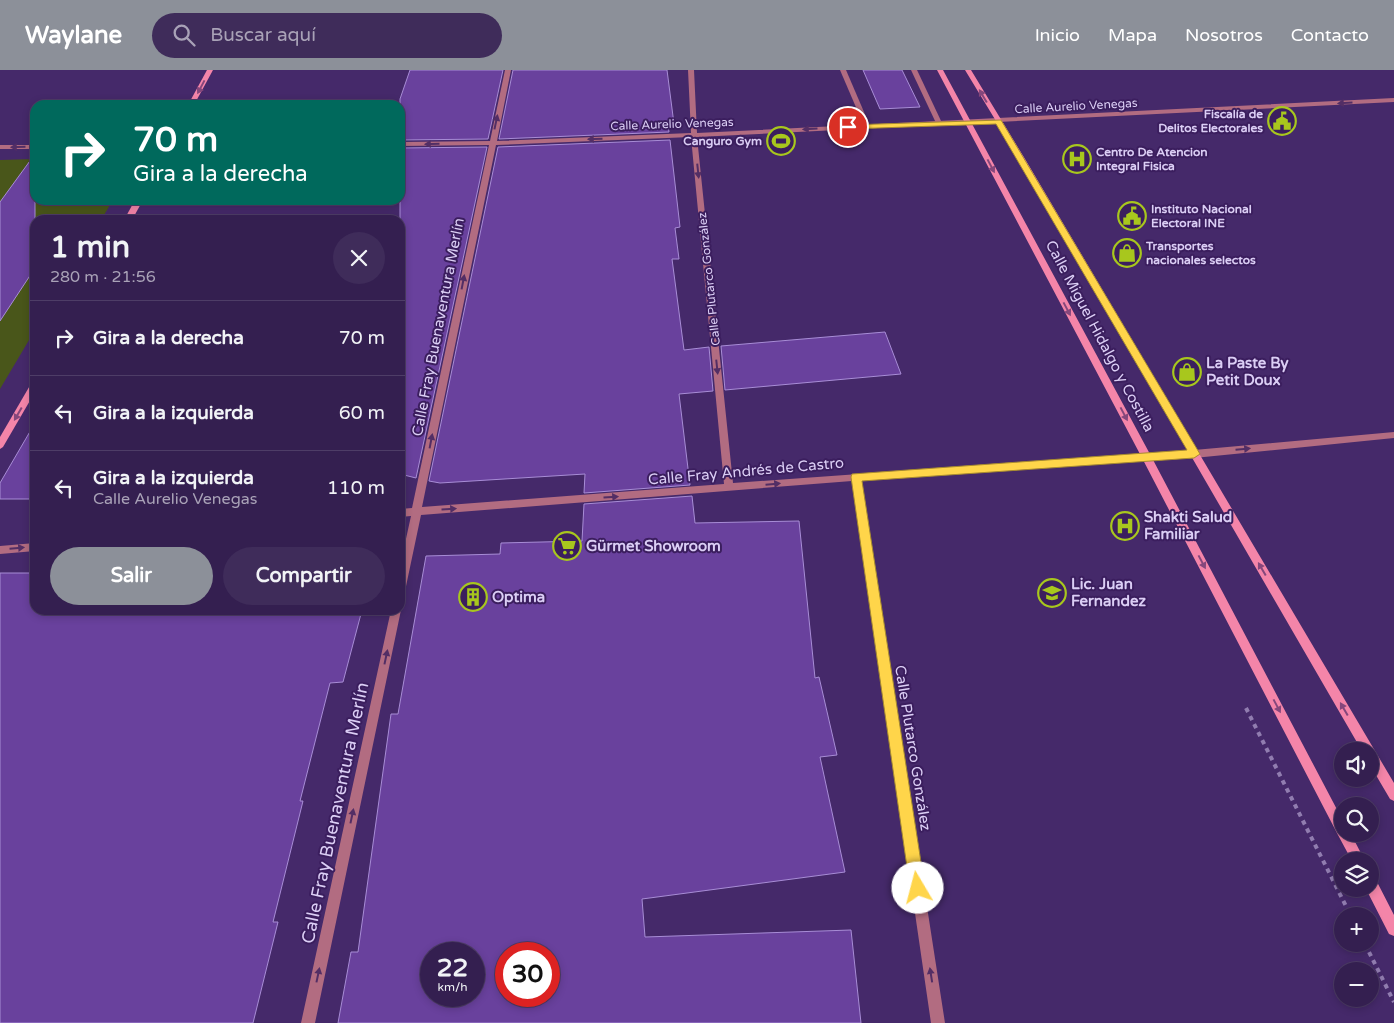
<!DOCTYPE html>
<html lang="es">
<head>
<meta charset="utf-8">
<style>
  body { margin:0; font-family:"Varela Round",sans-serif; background:#3f2c5a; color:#f1f3f6; height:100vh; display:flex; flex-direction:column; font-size:19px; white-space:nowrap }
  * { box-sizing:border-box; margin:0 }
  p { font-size:16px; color:#a9a2b7 }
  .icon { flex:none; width:28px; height:28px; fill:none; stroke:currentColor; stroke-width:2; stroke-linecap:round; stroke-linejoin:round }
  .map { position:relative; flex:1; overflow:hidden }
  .sheet { position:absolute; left:30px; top:145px; width:375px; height:400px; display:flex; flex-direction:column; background:#341f50; border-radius:15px; box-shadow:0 2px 8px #0003,0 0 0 1px #4e3d67 }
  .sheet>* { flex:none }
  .banner { position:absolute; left:30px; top:30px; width:375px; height:105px; border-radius:15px; box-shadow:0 2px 8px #0003,0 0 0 1px #4e3d67; background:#00695c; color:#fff; overflow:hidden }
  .tools { position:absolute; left:1334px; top:672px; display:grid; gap:10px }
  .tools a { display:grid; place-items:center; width:45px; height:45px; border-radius:50%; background:#341f50; box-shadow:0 2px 8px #0003,0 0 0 1px #4e3d67; font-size:25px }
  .speed { position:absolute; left:420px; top:872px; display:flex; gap:10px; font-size:25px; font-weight:700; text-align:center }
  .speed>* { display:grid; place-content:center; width:65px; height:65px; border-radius:50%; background:#341f50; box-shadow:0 2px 8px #0003,0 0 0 1px #4e3d67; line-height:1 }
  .speed small { font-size:12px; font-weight:400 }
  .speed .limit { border:8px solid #d22; background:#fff; color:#111 }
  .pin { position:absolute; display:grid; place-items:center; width:42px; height:42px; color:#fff; margin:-21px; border:2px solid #fff; border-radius:50%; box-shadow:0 1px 5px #0007 }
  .me { position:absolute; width:55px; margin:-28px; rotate:352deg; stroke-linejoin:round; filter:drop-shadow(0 0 4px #0008) }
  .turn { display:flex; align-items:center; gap:18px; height:105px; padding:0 20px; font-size:22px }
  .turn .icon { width:65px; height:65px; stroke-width:2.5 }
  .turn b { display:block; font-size:35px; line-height:42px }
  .round { display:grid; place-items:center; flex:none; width:52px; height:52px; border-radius:26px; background:#3f2c5a }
  .head { display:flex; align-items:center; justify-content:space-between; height:85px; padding:0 20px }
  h1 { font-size:30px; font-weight:700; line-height:38px }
  .cta { display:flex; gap:10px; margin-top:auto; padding:10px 20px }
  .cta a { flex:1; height:58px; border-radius:30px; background:#8c9099; color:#fff; font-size:20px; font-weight:700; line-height:58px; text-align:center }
  .cta a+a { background:#3f2c5a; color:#f1f3f6 }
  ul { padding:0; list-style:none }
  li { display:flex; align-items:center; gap:15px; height:75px; padding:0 20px; border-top:1px solid #4e3d67 }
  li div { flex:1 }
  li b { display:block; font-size:19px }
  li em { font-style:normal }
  header { display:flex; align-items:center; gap:30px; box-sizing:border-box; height:70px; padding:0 25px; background:#8c9099; color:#fff }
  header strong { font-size:24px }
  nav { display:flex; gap:28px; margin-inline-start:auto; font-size:18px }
  .search { width:350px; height:45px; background:#3f2c5a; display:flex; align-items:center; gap:12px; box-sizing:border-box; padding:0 18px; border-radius:28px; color:#a9a2b7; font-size:19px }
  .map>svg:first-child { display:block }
</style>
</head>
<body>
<header>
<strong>Waylane</strong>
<div class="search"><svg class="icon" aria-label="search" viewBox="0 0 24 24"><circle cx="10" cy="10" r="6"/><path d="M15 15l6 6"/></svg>Buscar aquí</div>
<nav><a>Inicio</a><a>Mapa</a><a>Nosotros</a><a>Contacto</a></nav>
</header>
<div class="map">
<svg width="1394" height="953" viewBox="0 0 1394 953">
  <rect width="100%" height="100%" fill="#45296a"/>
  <path fill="#49561a" d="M 35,89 L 35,130 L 113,130 L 101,150 L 35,150 L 35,260 L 0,319 L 0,90 Z"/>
  <g fill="#69419d" stroke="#a88dd6" fill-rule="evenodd">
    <path d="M 410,0 L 503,0 L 488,69 L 400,70 L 400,29 Z"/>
    <path d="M 513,0 L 667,0 L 674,54 L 668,55 L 669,62 L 499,69 Z"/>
    <path d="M 863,0 L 902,0 L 920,37 L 880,39 Z"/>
    <path d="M 670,70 L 680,157 L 675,158 L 679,189 L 672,189 L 684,280 L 709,277 L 713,321 L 679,324 L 690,415 L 584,423 L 585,404 L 440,413 L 429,411 L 498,77 Z"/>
    <path d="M 487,77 L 416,408 L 400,404 L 400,78 Z"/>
    <path d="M 35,84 L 35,198 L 0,251 L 0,132 Z"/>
    <path d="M 885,262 L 901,304 L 725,320 L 721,276 Z"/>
    <path d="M 35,353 L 35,429 L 0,429 L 0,413 Z"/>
    <path d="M 692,426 L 695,453 L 799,451 L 815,608 L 819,607 L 837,685 L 820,687 L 845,802 L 642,829 L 645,867 L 851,860 L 861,953 L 338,953 L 351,882 L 358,882 L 391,644 L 398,644 L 426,486 L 500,484 L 501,473 L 582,471 L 584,434 ZM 431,884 L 474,884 L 474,926 L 431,926 ZM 506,884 L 549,884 L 549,926 L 506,926 Z"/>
    <path d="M 0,503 L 35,503 L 35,540 L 362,540 L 343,612 L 330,613 L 300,731 L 303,731 L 273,852 L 278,852 L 253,953 L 0,953 Z"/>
  </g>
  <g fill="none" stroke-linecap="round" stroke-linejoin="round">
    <g stroke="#917db0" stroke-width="4" stroke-dasharray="4.5 4.5" stroke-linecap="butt">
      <path d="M 1246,638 L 1351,846"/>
      <path d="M 1365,874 L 1394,932"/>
    </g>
    <g fill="#b26c81" fill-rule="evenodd">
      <path d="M 840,0 L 846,0 L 870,56 L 869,57 L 864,56 Z"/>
      <path d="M 911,0 L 917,0 L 942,53 L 941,54 L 936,53 Z"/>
    </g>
    <g fill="#b26c81" fill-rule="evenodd">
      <path d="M 505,0 L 511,0 L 497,71 L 691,63 L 688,0 L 694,0 L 697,63 L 1394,28 L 1394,32 L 697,67 L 733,413 L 1194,380 L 1394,362 L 1394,368 L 1194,388 L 861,410 L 945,953 L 931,953 L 852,411 L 421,445 L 405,521 L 404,524 L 400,526 L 400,496 L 411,446 L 400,447 L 400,439 L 412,438 L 489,75 L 400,76 L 400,72 L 490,71 ZM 691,67 L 724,414 L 422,437 L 496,75 Z"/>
      <rect x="0" y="75" width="35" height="4"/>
      <path d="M 35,473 L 35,481 L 0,484 L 0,476 Z"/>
      <path d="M 400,537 L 401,540 L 315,953 L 301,953 L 391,540 L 400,540 Z"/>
    </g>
    <g fill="#f485a9" fill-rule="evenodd">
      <path d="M 207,0 L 213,0 L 194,35 L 188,35 Z"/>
      <path d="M 937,0 L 943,0 L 1151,386 L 1342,749 L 1342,764 L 1351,764 L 1365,791 L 1352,791 L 1338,765 L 1141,386 Z"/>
      <path d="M 965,0 L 971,0 L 1025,89 L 1394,713 L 1394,731 L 1390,729 L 1370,695 L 1370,681 L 1362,681 L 1019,89 Z"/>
      <path d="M 135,130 L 143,130 L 132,150 L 124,150 Z"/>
      <path d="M 35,311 L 35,322 L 3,377 L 0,379 L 0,367 L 32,312 Z"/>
      <path d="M 1370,807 L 1375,808 L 1394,845 L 1394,866 L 1389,864 L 1366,819 L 1370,819 Z"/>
    </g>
  </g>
  <defs><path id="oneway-solid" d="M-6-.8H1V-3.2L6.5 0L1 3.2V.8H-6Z" transform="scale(1.25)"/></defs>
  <g fill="#85477c">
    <use href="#oneway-solid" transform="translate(201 17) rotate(118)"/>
    <use href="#oneway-solid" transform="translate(983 26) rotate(-121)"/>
    <use href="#oneway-solid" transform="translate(991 96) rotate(62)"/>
    <use href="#oneway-solid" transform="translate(1067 239) rotate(62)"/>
    <use href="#oneway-solid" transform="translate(18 344) rotate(120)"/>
    <use href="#oneway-solid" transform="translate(1124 344) rotate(62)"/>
    <use href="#oneway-solid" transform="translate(1202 492) rotate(62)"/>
    <use href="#oneway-solid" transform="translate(1262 499) rotate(-120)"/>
    <use href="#oneway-solid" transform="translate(1277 636) rotate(62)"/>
    <use href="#oneway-solid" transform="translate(1344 639) rotate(-120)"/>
  </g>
  <g fill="#532e65">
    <use href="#oneway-solid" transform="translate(1345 33) rotate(177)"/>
    <use href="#oneway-solid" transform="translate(496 52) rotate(-78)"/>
    <use href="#oneway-solid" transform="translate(810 59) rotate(177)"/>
    <use href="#oneway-solid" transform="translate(595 69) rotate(178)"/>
    <use href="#oneway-solid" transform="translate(432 74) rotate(179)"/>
    <use href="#oneway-solid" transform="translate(18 77) rotate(179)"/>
    <use href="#oneway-solid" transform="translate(698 101) rotate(84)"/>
    <use href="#oneway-solid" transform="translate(463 212) rotate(-79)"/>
    <use href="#oneway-solid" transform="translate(717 297) rotate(84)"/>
    <use href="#oneway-solid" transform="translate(431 371) rotate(-79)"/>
    <use href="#oneway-solid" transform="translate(1243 379) rotate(-5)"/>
    <use href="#oneway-solid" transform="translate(773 414) rotate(-5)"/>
    <use href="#oneway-solid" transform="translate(611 427) rotate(-4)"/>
    <use href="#oneway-solid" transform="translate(449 439) rotate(-4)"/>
    <use href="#oneway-solid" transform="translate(17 478) rotate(-5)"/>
    <use href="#oneway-solid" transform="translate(386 587) rotate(-78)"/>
    <use href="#oneway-solid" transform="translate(352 746) rotate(-78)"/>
    <use href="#oneway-solid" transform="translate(318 905) rotate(-78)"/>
    <use href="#oneway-solid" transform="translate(931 905) rotate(-99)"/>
  </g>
  <path fill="#ffd54a" stroke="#a68a30" d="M 1001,50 L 1200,384 L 1194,388 L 862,411 L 925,818 L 923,823 L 918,825 L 912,823 L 910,818 L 851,407 L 852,404 L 1187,380 L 996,54 L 848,59 L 844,57 L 848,55 Z"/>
  <defs>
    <symbol id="civic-ring" viewBox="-11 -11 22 22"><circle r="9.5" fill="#3b1e5e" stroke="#a8c71d" stroke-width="1.5"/><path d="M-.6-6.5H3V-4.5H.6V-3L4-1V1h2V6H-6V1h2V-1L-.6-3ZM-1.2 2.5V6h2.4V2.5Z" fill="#a8c71d"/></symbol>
    <symbol id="stadium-ring" viewBox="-11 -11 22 22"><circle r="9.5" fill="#3b1e5e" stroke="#a8c71d" stroke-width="1.5"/><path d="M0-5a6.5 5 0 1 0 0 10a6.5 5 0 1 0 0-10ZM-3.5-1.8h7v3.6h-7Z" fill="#a8c71d"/></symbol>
    <symbol id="hospital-ring" viewBox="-11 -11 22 22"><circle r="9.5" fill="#3b1e5e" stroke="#a8c71d" stroke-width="1.5"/><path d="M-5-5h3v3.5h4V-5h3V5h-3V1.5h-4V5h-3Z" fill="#a8c71d"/></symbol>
    <symbol id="shop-ring" viewBox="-11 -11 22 22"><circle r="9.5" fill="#3b1e5e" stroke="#a8c71d" stroke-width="1.5"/><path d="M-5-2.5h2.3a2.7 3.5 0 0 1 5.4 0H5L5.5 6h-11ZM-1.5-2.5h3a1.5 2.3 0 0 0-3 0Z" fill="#a8c71d"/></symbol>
    <symbol id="supermarket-ring" viewBox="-11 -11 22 22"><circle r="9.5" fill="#3b1e5e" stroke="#a8c71d" stroke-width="1.5"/><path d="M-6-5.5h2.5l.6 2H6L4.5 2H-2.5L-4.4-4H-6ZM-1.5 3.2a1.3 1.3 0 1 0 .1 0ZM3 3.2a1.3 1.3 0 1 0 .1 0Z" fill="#a8c71d"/></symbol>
    <symbol id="school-ring" viewBox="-11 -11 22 22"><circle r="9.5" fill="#3b1e5e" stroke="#a8c71d" stroke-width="1.5"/><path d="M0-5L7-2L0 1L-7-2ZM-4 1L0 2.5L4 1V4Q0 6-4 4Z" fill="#a8c71d"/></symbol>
    <symbol id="building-ring" viewBox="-11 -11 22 22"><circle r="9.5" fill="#3b1e5e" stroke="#a8c71d" stroke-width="1.5"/><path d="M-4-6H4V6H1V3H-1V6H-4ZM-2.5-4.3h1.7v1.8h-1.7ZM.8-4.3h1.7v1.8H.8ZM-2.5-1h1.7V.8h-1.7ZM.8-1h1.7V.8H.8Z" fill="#a8c71d"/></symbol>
  </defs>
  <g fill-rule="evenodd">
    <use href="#civic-ring" x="1266" y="35" width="32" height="32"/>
    <use href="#stadium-ring" x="765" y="55" width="32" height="32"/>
    <use href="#hospital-ring" x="1061" y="73" width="32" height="32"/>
    <use href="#civic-ring" x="1116" y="130" width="32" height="32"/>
    <use href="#shop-ring" x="1111" y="167" width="32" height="32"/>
    <use href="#shop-ring" x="1171" y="286" width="32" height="32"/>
    <use href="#hospital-ring" x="1109" y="440" width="32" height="32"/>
    <use href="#supermarket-ring" x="551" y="460" width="32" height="32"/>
    <use href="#school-ring" x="1036" y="507" width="32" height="32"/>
    <use href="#building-ring" x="457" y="511" width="32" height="32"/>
  </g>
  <g text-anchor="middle" stroke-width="4" stroke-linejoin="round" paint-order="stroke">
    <g font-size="12" fill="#dbcef5" stroke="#3b1e5e">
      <text transform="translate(1076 36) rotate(-3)" y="4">Calle Aurelio Venegas</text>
      <text transform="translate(672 54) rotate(-2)" y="4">Calle Aurelio Venegas</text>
      <text transform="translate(709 209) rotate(-96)" y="4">Calle Plutarco González</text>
    </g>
    <g font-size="12" font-weight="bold" fill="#dbcef5" stroke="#3b1e5e" text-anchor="start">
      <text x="1263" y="48" text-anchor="end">Fiscalía de<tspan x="1263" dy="14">Delitos Electorales</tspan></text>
      <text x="762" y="75" text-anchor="end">Canguro Gym</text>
      <text x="1096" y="86">Centro De Atencion<tspan x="1096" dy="14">Integral Fisica</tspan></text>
      <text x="1151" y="143">Instituto Nacional<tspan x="1151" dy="14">Electoral INE</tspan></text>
      <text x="1146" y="180">Transportes<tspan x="1146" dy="14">nacionales selectos</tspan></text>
    </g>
    <g font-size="15" fill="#dbcef5" stroke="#3b1e5e">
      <text transform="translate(438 257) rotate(-79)" y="5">Calle Fray Buenaventura Merlín</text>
      <text transform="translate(1100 266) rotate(62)" y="5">Calle Miguel Hidalgo y Costilla</text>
      <text transform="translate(746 401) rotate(-5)" y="5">Calle Fray Andrés de Castro</text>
      <text transform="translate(913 678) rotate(81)" y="5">Calle Plutarco González</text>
    </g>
    <g font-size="15" font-weight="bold" fill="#dbcef5" stroke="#3b1e5e" text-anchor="start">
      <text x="1206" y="298">La Paste By<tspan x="1206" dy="17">Petit Doux</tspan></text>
      <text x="1144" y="452">Shakti Salud<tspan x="1144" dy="17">Familiar</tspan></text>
      <text x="586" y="481">Gürmet Showroom</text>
      <text x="1071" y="519">Lic. Juan<tspan x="1071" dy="17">Fernandez</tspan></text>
      <text x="492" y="532">Optima</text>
    </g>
    <g font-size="18" fill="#dbcef5" stroke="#3b1e5e">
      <text transform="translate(335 743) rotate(-78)" y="6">Calle Fray Buenaventura Merlín</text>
    </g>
  </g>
</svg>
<div class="tools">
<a><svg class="icon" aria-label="sound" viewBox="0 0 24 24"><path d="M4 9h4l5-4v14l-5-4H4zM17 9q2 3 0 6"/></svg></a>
<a><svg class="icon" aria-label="search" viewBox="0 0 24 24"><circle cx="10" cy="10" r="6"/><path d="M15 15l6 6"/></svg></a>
<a><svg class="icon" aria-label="layers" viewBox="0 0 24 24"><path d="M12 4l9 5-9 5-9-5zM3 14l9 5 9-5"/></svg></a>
<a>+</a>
<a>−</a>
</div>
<div class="speed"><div>22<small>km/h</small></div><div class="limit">30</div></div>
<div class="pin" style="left:848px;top:57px;background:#d93025"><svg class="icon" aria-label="arrive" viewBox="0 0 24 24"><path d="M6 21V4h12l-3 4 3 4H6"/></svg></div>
<svg class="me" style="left:918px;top:818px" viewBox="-20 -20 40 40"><circle r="19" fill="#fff"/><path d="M0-13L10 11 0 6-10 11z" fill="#ffd54a"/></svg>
<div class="banner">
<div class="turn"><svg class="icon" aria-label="right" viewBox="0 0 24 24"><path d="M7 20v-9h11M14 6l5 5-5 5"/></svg><div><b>70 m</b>Gira a la derecha</div></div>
</div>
<section class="sheet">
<div class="head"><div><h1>1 min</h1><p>280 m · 21:56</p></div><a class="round"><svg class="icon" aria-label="close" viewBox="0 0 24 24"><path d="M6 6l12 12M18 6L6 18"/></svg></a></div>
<ul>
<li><svg class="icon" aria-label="right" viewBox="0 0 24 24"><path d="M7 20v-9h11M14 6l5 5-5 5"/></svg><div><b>Gira a la derecha</b></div><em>70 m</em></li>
<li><svg class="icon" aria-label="left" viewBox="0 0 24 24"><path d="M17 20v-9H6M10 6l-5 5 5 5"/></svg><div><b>Gira a la izquierda</b></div><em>60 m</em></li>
<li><svg class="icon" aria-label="left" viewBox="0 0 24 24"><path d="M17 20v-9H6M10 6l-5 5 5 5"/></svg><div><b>Gira a la izquierda</b><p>Calle Aurelio Venegas</p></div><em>110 m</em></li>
</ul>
<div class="cta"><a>Salir</a><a>Compartir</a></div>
</section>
</div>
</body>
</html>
